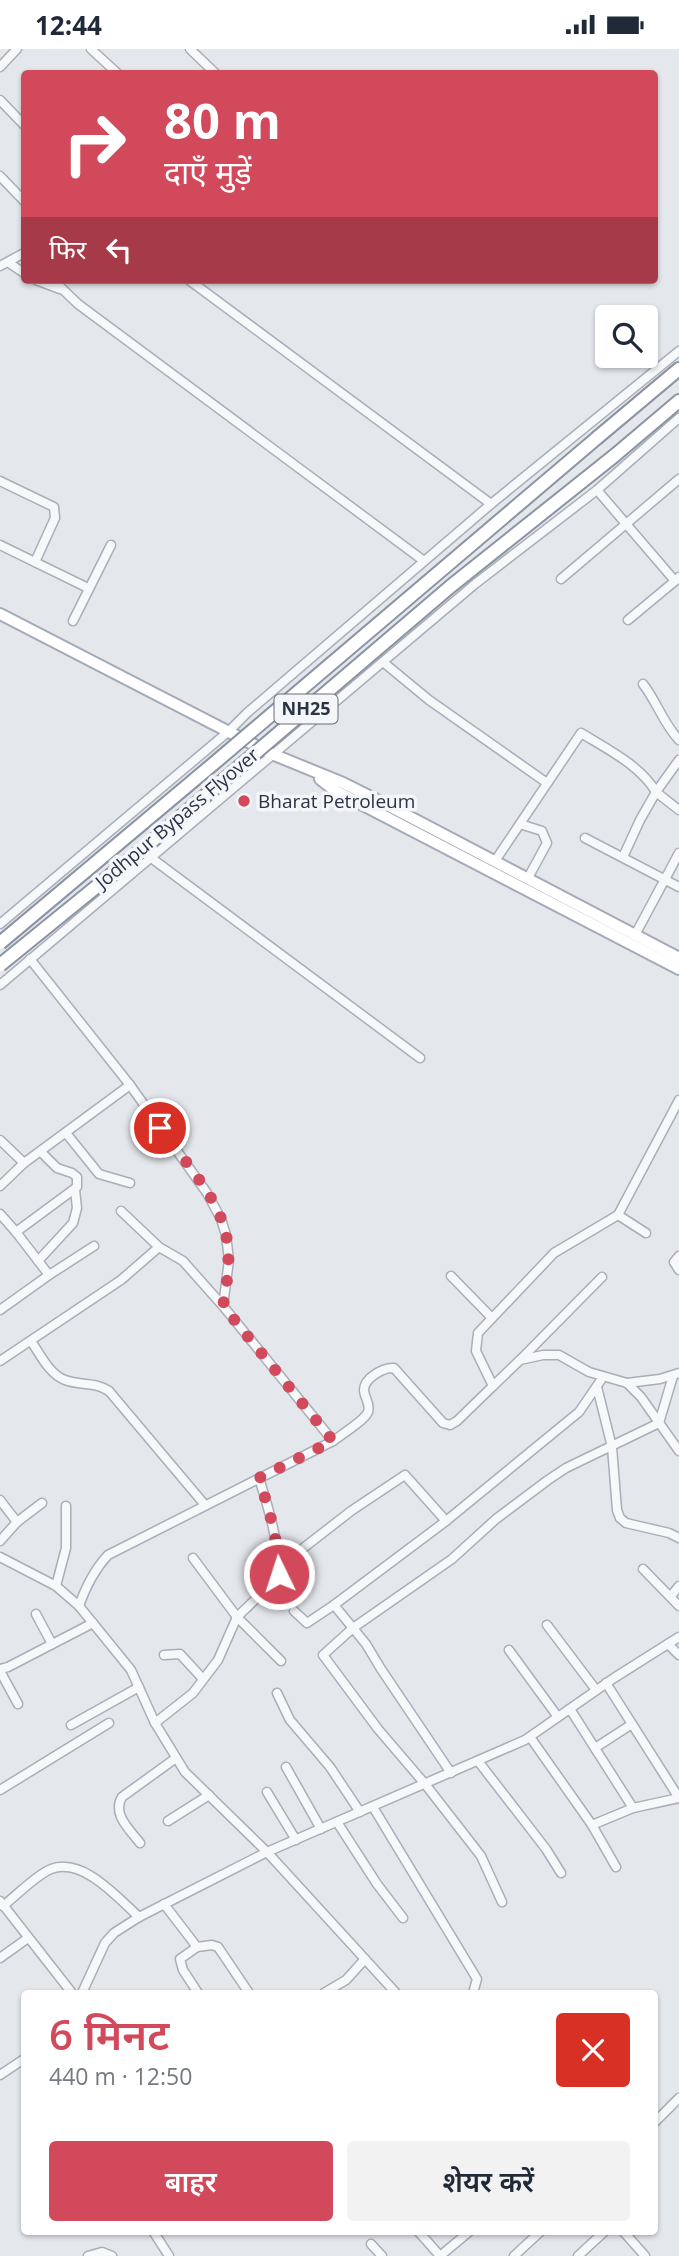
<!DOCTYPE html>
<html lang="hi">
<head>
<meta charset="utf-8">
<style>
  body { margin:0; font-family:"Open Sans","Noto Sans Devanagari",sans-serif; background:#f2f2f3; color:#1f2937; height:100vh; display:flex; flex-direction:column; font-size:26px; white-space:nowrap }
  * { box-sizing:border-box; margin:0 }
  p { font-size:23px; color:#747a83 }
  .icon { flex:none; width:38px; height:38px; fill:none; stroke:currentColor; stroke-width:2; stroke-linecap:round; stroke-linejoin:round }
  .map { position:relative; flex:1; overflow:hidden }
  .sheet { position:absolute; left:21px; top:1941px; width:637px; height:245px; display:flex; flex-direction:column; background:#fff; border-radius:7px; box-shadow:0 2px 5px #0004 }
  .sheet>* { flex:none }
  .top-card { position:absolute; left:21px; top:21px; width:637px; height:214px; border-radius:7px; box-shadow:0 2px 5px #0004; background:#d1495b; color:#fff; overflow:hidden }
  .fabs { position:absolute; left:595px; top:256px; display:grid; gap:14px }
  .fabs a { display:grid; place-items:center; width:63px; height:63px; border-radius:7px; background:#fff; box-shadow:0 2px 5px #0004; font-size:35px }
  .pin { position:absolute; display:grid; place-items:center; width:60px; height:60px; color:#fff; margin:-30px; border:4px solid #fff; border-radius:50%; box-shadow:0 2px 7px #0007 }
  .me { position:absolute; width:77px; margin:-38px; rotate:356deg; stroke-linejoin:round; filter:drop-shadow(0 0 5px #0008) }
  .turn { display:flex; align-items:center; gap:24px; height:147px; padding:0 28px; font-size:32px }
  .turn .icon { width:91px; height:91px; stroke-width:2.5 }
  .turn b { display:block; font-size:49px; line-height:60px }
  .then { display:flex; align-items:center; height:66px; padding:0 28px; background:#0003; gap:14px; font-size:26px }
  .round { display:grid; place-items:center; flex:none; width:74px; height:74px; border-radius:7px; background:#f2f2f3 }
  .summary { display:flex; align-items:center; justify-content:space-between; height:119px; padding:0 28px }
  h1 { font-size:42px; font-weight:600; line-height:52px; color:#d1495b }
  .primary-button { display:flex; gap:14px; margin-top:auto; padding:14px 28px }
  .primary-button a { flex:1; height:80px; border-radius:7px; background:#d1495b; color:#fff; font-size:28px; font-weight:600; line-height:80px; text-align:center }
  .primary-button a+a { background:#f2f2f3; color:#1f2937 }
  .status { display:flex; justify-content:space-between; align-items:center; height:49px; padding:0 35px; background:#fff; direction:ltr }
  .status svg { height:19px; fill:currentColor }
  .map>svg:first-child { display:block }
</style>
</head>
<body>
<div class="status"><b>12:44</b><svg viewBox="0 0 49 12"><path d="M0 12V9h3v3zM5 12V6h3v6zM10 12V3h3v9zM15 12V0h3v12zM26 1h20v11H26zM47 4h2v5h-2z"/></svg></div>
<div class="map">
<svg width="679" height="2207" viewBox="0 0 679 2207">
  <rect width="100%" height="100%" fill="#e4e7ec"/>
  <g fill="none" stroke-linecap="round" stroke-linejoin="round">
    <defs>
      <g id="minor">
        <path d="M 91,0 L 117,24"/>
        <path d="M 190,0 L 215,24"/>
        <path d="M 0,18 L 17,0"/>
        <path d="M 0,51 L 24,76"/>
        <path d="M 0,127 L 24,152"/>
        <path d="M 9,214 L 24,224"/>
        <path d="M 0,217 L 24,204"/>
        <path d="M 36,231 L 60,240"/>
        <path d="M 53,231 L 78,255 L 424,512"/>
        <path d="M 189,231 L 491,455"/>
        <path d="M 0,432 L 54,458 L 55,469 L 35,513"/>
        <path d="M 597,441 L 675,532 L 679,528"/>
        <path d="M 0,496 L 88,539"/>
        <path d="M 561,530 L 679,430"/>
        <path d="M 628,571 L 675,532"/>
        <path d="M 73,572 L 111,496"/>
        <path d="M 383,613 L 429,651 L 547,734"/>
        <path d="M 643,635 C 657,653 663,674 679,691"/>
        <path d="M 679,711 L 656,743 L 679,761"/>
        <path d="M 520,775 L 542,782 L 547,794 L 528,829"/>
        <path d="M 585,789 L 679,838"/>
        <path d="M 150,808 L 420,1009"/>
        <path d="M 495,812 L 581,684 C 607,700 640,716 656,743 L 640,771 L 623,808"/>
        <path d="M 0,875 L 229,682 L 247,664 L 491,455 L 679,302"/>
        <path d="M 635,886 L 679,804"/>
        <path d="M 0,936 L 475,535 L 597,441 L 679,369"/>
        <path d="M 130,1036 L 207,1144 L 221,1170 L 226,1186 L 229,1211 L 223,1257"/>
        <path d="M 66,1084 L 99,1125 L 130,1134"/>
        <path d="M 0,1091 L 24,1114"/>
        <path d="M 0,1137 L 24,1114 L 130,1036 L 30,910"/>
        <path d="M 121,1162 L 159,1198 L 183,1212 L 223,1257 L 333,1392"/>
        <path d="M 0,1165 L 16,1183"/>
        <path d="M 618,1166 L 646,1184"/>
        <path d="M 679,1207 L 674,1213 L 679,1221"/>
        <path d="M 38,1212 L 73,1174 L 77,1159 L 75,1141"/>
        <path d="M 49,1226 L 94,1197"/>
        <path d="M 451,1227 L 492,1269"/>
        <path d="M 0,1261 L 49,1226 L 16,1183 L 77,1138 L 77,1128 L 72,1124 L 57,1119 L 41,1103"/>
        <path d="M 31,1292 C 40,1305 49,1325 65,1331 C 81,1337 93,1332 109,1342 L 205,1456"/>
        <path d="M 520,1311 L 602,1228"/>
        <path d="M 0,1312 L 121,1231 L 159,1198"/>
        <path d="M 627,1334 L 660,1330 L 679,1324"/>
        <path d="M 493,1337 L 520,1311 L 543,1306 L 559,1306 L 589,1323 L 627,1334 L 641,1348 L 679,1402"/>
        <path d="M 597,1338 L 612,1398 L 617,1461 L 620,1469 L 626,1474 L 669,1484 L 679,1489"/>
        <path d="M 259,1429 C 269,1461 278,1490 279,1525"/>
        <path d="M 0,1451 L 17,1473"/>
        <path d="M 446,1472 L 579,1363 L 603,1328"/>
        <path d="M 0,1492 L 17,1473 L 42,1454"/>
        <path d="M 0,1508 L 56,1537 L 79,1557 L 131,1621 L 155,1674 L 185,1723 L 267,1803 L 396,1944"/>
        <path d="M 193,1509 L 237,1568 L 262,1544 L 288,1511 L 351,1462 L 405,1426 L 446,1472 L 334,1556 L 366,1595 L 381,1620 L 451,1724"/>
        <path d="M 643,1520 L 679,1557"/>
        <path d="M 56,1537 L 66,1499 L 66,1457"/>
        <path d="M 671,1547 L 679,1537"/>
        <path d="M 79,1557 C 86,1537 94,1521 108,1506 L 333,1392 C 341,1386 365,1371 368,1363 C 371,1355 364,1348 364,1341 C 364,1329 384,1318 394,1319 L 443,1374 L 450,1376 L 457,1372 L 493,1337 L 476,1302 L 478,1284 L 554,1204 L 618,1166 L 679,1051"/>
        <path d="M 294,1562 L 307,1574 L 334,1556"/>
        <path d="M 36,1565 L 52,1595"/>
        <path d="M 547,1576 L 596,1641"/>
        <path d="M 668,1595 L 679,1606"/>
        <path d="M 509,1601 L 558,1668"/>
        <path d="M 164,1606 L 180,1605 L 203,1630"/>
        <path d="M 0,1620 L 8,1618 L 93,1574"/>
        <path d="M 0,1622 L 18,1655"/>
        <path d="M 606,1634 L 679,1749"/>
        <path d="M 277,1644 L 290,1671 L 330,1718 L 360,1763"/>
        <path d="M 570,1660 L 633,1759 L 679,1749"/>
        <path d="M 155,1674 L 193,1644 L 218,1611 L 237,1568 L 281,1612"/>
        <path d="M 71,1676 L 139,1638"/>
        <path d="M 530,1688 L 592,1776 L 616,1818"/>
        <path d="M 595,1699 L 632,1675"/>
        <path d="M 478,1712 L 546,1800 L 561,1824"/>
        <path d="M 286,1718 L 321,1780"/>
        <path d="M 0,1741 L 109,1674"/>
        <path d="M 267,1743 L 296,1791"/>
        <path d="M 373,1758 L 477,1930 L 473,1944"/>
        <path d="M 168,1772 L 209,1746"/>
        <path d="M 337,1773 L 377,1835 L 403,1869"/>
        <path d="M 592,1776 L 633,1759"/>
        <path d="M 140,1794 C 129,1780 112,1765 122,1748 L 176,1709"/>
        <path d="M 0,1852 L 72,1944"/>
        <path d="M 502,1853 L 481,1807 L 425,1735 L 378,1680 L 323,1606 L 353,1579 L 452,1510 L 496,1470 L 548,1431 L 566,1419 L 659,1374 L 673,1327"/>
        <path d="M 164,1855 L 197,1898 L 212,1896 L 218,1898 L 249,1944"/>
        <path d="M 3,1857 C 16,1847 36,1826 51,1820 C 83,1808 118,1849 139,1868"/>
        <path d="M 197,1898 L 180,1910 L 183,1921 L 198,1944"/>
        <path d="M 0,1909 L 28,1889"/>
        <path d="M 82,1944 L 105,1894 L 114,1884 L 139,1868 L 267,1803 L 525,1691 L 614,1629 L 679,1588"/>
        <path d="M 324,1944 L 346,1931 L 365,1910"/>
        <path d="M 0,2026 L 24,2010"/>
        <path d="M 654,2074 L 679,2049"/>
        <path d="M 153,2182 L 169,2207"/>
        <path d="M 418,2182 L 440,2207"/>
        <path d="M 623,2182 L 645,2207"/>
        <path d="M 371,2195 L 382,2207"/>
        <path d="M 88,2207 L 102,2203 L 112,2207"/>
        <path d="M 440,2207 L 470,2182"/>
        <path d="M 514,2207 L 541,2182"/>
        <path d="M 578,2207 L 605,2182"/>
      </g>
      <g id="major">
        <path d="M 0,565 L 272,705 L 343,734 L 391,758 L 679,909"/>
        <path d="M 320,730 L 334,741 L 679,920"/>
      </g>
      <g id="highway">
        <path d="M 598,388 L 679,320"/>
        <path d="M 614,407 L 679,352"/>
      </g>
    </defs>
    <use href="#minor" stroke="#a9aeb7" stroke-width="11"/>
    <use href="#major" stroke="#a3abb8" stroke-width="14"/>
    <use href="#highway" stroke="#8b94a3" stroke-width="16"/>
    <use href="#minor" stroke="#f7f8fa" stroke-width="8"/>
    <use href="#major" stroke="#fff" stroke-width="10"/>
    <use href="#highway" stroke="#fff" stroke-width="12"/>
    <defs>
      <g id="highway-bridge">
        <path d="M 0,894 L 212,716 L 598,388"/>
        <path d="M 0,916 L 144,799 L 451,537 L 614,407"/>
      </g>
    </defs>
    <use href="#highway-bridge" stroke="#8b94a3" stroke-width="16" stroke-linecap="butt"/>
    <use href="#highway-bridge" stroke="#fff" stroke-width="12"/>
  </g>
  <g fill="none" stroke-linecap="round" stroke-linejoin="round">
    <path stroke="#d1495b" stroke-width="12" stroke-dasharray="0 21.6" d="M 160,1079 C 182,1109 219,1149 226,1186 C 231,1210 227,1234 223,1257 L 333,1392 L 259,1429 C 269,1461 278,1490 279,1525"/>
  </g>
  <circle fill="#d1495b" stroke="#f4f6f9" stroke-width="2.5" cx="244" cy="752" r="7"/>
  <g text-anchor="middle" stroke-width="7" stroke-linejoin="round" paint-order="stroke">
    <rect fill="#f4f6f9" stroke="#676e7b" stroke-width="2" x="274.5" y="645.5" width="63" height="29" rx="5"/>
    <g font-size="18" font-weight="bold" fill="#2b3445">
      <text x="306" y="666">NH25</text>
    </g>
    <g font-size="19" fill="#2b3445" stroke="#f4f6f9" text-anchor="start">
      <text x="258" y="759">Bharat Petroleum</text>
    </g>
    <g font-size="19" fill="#2b3445" stroke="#f4f6f9">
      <text transform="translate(177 769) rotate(-40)" y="7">Jodhpur Bypass Flyover</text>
    </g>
  </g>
</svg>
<div class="fabs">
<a><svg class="icon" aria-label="search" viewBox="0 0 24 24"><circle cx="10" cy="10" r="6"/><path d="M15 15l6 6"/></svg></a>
</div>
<div class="pin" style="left:160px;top:1079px;background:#d93025"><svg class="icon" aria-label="arrive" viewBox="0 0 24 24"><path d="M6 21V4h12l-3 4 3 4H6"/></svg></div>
<svg class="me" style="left:279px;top:1525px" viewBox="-20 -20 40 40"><circle r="17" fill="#d1495b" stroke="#fff" stroke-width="3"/><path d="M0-11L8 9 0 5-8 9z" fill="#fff"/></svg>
<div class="top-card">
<div class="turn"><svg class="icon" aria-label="right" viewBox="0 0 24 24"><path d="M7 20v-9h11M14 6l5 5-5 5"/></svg><div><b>80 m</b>दाएँ मुड़ें</div></div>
<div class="then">फिर<svg class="icon" aria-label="left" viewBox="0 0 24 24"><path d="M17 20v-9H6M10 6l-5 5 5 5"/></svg></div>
</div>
<section class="sheet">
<div class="summary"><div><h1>6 मिनट</h1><p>440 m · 12:50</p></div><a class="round" style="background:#d93025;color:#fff"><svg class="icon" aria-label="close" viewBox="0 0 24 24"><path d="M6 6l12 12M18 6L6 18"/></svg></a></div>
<div class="primary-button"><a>बाहर</a><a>शेयर करें</a></div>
</section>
</div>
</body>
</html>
